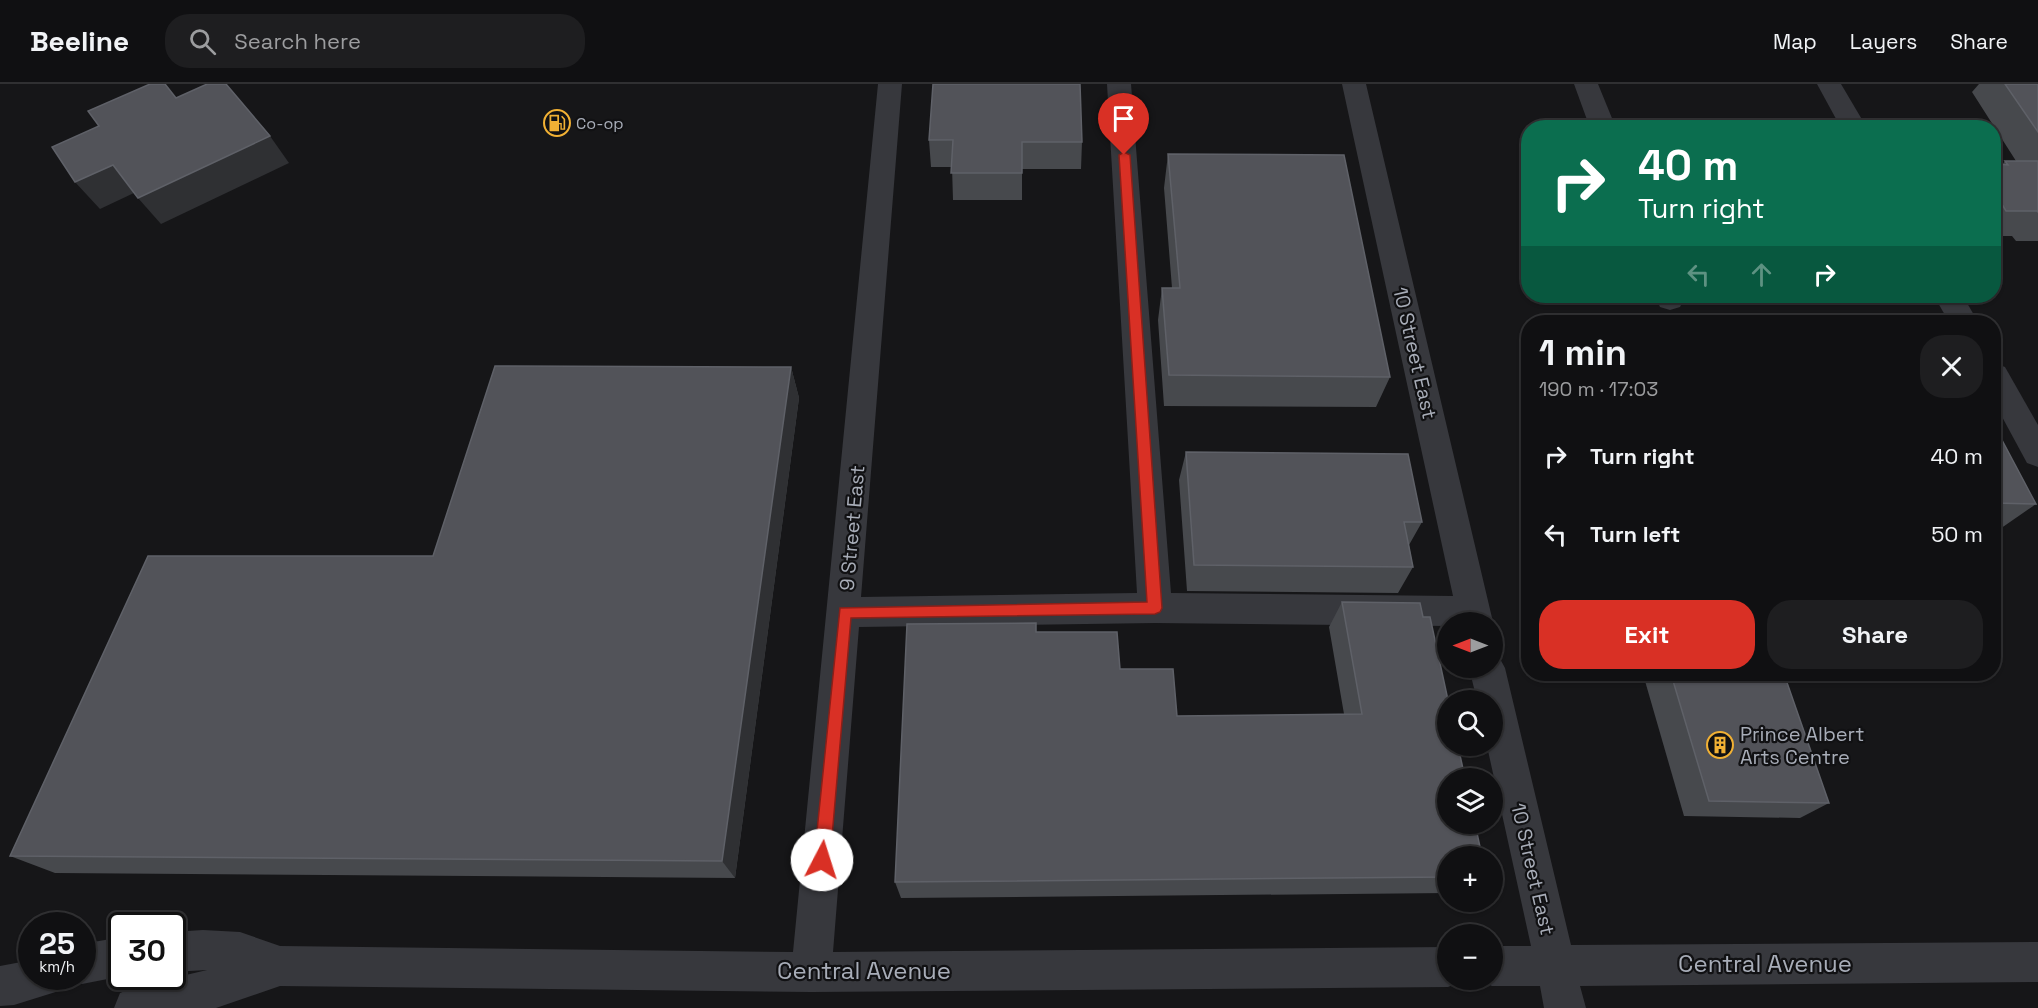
<!DOCTYPE html>
<html lang="en">
<head>
<meta charset="utf-8">
<style>
  body { margin:0; font-family:"Space Grotesk",sans-serif; background:#1e1e20; color:#f1f3f6; height:100vh; display:flex; flex-direction:column; font-size:22px; white-space:nowrap }
  * { box-sizing:border-box; margin:0 }
  p { font-size:20px; color:#9c9d9f }
  .icon { flex:none; width:33px; height:33px; fill:none; stroke:currentColor; stroke-width:2; stroke-linecap:round; stroke-linejoin:round }
  .map { position:relative; flex:1; overflow:hidden }
  .side { position:absolute; left:1521px; top:231px; width:480px; height:366px; display:flex; flex-direction:column; background:#101012; border-radius:24px; box-shadow:0 2px 4px #0004,0 0 0 2px #303032 }
  .side>* { flex:none }
  .guide { position:absolute; left:1521px; top:36px; width:480px; height:183px; border-radius:24px; box-shadow:0 2px 4px #0004,0 0 0 2px #303032; background:#0b6e4f; color:#fff; overflow:hidden }
  .needle { width:39px; rotate:270deg }
  .fabs { position:absolute; left:1437px; top:528px; display:grid; gap:12px }
  .fabs a { display:grid; place-items:center; width:66px; height:66px; border-radius:50%; background:#101012; box-shadow:0 2px 4px #0004,0 0 0 2px #303032; font-size:30px }
  .speed { position:absolute; left:18px; top:828px; display:flex; gap:12px; font-size:30px; font-weight:700; text-align:center }
  .speed>* { display:grid; place-content:center; width:78px; height:78px; border-radius:50%; background:#101012; box-shadow:0 2px 4px #0004,0 0 0 2px #303032; line-height:1 }
  .speed small { font-size:15px; font-weight:400 }
  .speed .limit { border:3px solid #111; border-radius:9px; background:#fff; color:#111 }
  .pin { position:absolute; display:grid; place-items:center; width:51px; height:51px; color:#fff; margin:-62px -26px; border-radius:50% 50% 50% 0; rotate:-45deg; box-shadow:0 0 6px #0007 }
  .pin .icon { rotate:45deg }
  .me { position:absolute; width:66px; margin:-33px; rotate:5deg; stroke-linejoin:round; filter:drop-shadow(0 0 4px #0008) }
  .turn { display:flex; align-items:center; gap:21px; height:126px; padding:0 18px; font-size:27px }
  .turn .icon { width:78px; height:78px; stroke-width:2.5 }
  .turn b { display:block; font-size:42px; line-height:51px }
  .lanes { display:flex; align-items:center; height:57px; padding:0 18px; background:#0003; justify-content:center; gap:30px; direction:ltr }
  .lanes .off { opacity:.35 }
  .round { display:grid; place-items:center; flex:none; width:63px; height:63px; border-radius:24px; background:#1e1e20 }
  .summary { display:flex; align-items:center; justify-content:space-between; height:102px; padding:0 18px }
  h1 { font-size:36px; font-weight:600; line-height:45px }
  .action { display:flex; gap:12px; margin-top:auto; padding:12px 18px }
  .action a { flex:1; height:69px; border-radius:24px; background:#d93025; color:#fff; font-size:24px; font-weight:600; line-height:69px; text-align:center }
  .action a+a { background:#1e1e20; color:#f1f3f6 }
  ul { padding:0; list-style:none }
  li { display:flex; align-items:center; gap:18px; height:78px; padding:0 18px }
  li div { flex:1 }
  li b { display:block; font-size:22px }
  li em { font-style:normal }
  header { display:flex; align-items:center; gap:36px; box-sizing:border-box; height:84px; padding:0 30px; background:#101012; border-bottom:2px solid #303032 }
  header strong { font-size:28px }
  nav { display:flex; gap:33px; margin-inline-start:auto; font-size:21px }
  .search { width:420px; height:54px; background:#1e1e20; display:flex; align-items:center; gap:15px; box-sizing:border-box; padding:0 21px; border-radius:24px; color:#9c9d9f; font-size:22px }
  .map>svg:first-child { display:block }
</style>
</head>
<body>
<header>
<strong>Beeline</strong>
<div class="search"><svg class="icon" aria-label="search" viewBox="0 0 24 24"><circle cx="10" cy="10" r="6"/><path d="M15 15l6 6"/></svg>Search here</div>
<nav><a>Map</a><a>Layers</a><a>Share</a></nav>
</header>
<div class="map">
<svg width="2038" height="924" viewBox="0 0 2038 924">
  <rect width="100%" height="100%" fill="#161618"/>
  <g fill="none" stroke-linecap="round" stroke-linejoin="round">
    <g fill="#37383d" fill-rule="evenodd">
      <path d="M 878,0 L 902,0 L 861,513 L 1137,509 L 1107,0 L 1131,0 L 1171,509 L 1453,512 L 1342,0 L 1366,0 L 1493,538 L 1448,538 L 1448,542 L 1155,539 L 859,543 L 833,868 L 1448,863 L 1448,896 L 1463,896 L 1462,897 L 1448,903 L 811,908 L 280,902 L 216,924 L 114,924 L 120,909 L 135,903 L 207,886 L 172,888 L 172,848 L 203,846 L 240,848 L 280,862 L 793,868 Z"/>
      <path d="M 1574,0 L 1598,0 L 1616,44 L 1590,44 Z"/>
      <path d="M 1817,0 L 1841,0 L 1867,44 L 1841,44 Z"/>
      <path d="M 1655,212 L 1683,212 L 1684,215 L 1680,223 L 1670,226 L 1660,223 Z"/>
      <path d="M 1934,212 L 1963,212 L 1978,238 L 1949,238 Z"/>
      <path d="M 1994,279 L 2005,283 L 2038,341 L 2038,383 L 2027,379 L 1994,318 Z"/>
      <path d="M 1492,570 L 1499,573 L 1505,584 L 1571,861 L 2038,858 L 2038,898 L 1580,902 L 1586,924 L 1544,924 L 1540,902 L 1492,902 L 1478,896 L 1492,896 L 1492,862 L 1531,862 L 1487,662 L 1492,662 L 1492,616 L 1477,616 L 1469,584 L 1492,584 Z"/>
      <path d="M 122,853 L 122,892 L 123,892 L 82,900 L 68,894 L 62,906 L 14,921 L 0,922 L 0,882 L 32,876 L 32,892 L 82,892 L 82,860 Z"/>
    </g>
  </g>
  <g fill="#47494d">
    <path d="M 1979,0 L 2038,0 L 2038,157 L 2016,157 L 2012,152 L 1994,152 L 1994,80 L 2002,81 L 2005,77 L 2016,77 L 1972,8 Z"/>
    <path d="M 929,56 L 1082,58 L 1081,85 L 1022,85 L 1022,116 L 953,116 L 952,83 L 931,83 Z"/>
    <path d="M 1168,70 L 1390,293 L 1376,323 L 1164,322 L 1158,236 L 1162,204 L 1172,204 L 1164,104 Z"/>
    <path d="M 791,283 L 799,314 L 735,794 L 55,789 L 10,772 L 433,472 Z"/>
    <path d="M 1994,341 L 2036,420 L 1997,447 L 1994,447 Z"/>
    <path d="M 1186,368 L 1422,438 L 1409,461 L 1413,483 L 1398,509 L 1187,507 L 1179,396 Z"/>
    <path d="M 1342,518 L 1448,772 L 1448,809 L 901,814 L 895,798 L 1036,548 L 1120,585 L 1177,632 L 1344,630 L 1329,543 Z"/>
    <path d="M 1643,590 L 1784,590 L 1829,719 L 1800,734 L 1684,732 Z"/>
  </g>
  <g fill="#2f3033">
    <path d="M 270,52 L 289,79 L 161,140 L 138,114 Z"/>
    <path d="M 113,81 L 136,108 L 100,125 L 75,98 Z"/>
    <path d="M 791,283 L 799,314 L 735,794 L 722,777 Z"/>
  </g>
  <g fill="#525359" stroke="#5f6168" stroke-width="1.5">
    <path d="M 150,0 L 165,0 L 176,14 L 207,0 L 226,0 L 270,52 L 138,114 L 113,81 L 75,98 L 52,63 L 99,42 L 88,27 Z"/>
    <path d="M 933,0 L 1080,0 L 1082,58 L 1022,58 L 1022,89 L 951,89 L 953,56 L 929,56 Z"/>
    <path d="M 2005,0 L 2038,0 L 2038,48 Z"/>
    <path d="M 1168,70 L 1344,71 L 1390,293 L 1169,291 L 1162,204 L 1180,204 Z"/>
    <path d="M 2005,77 L 2038,77 L 2038,128 L 2037,127 L 2006,127 L 1994,107 L 1994,80 L 2008,81 Z"/>
    <path d="M 495,282 L 791,283 L 722,777 L 10,772 L 148,472 L 433,472 Z"/>
    <path d="M 1994,341 L 2036,420 L 1994,419 Z"/>
    <path d="M 1186,368 L 1408,370 L 1422,438 L 1404,438 L 1413,483 L 1194,481 Z"/>
    <path d="M 1342,518 L 1420,519 L 1423,533 L 1430,533 L 1448,616 L 1448,662 L 1458,662 L 1465,694 L 1448,694 L 1448,740 L 1475,740 L 1482,772 L 1448,772 L 1448,793 L 895,798 L 907,540 L 1036,539 L 1036,548 L 1117,548 L 1120,585 L 1173,585 L 1177,632 L 1362,630 Z"/>
    <path d="M 1671,590 L 1784,590 L 1829,719 L 1709,717 Z"/>
  </g>
  <path fill="#d93025" stroke="#8d1f18" stroke-width="1.5" d="M 1124,68 L 1130,71 L 1162,524 L 1160,528 L 1155,530 L 851,534 L 830,776 L 827,781 L 822,784 L 816,781 L 814,776 L 840,524 L 1147,518 L 1119,71 Z"/>
  <defs>
    <symbol id="fuel-ring" viewBox="-11 -11 22 22"><circle r="9.5" fill="#111113" stroke="#f2b134" stroke-width="1.5"/><path d="M-5.5-6h7V0h2V4h1.3V-2.5L3-4.5l.8-.8L6-3V5H2.5V1h-1V6h-7ZM-4.2-4.7v3.2H.2V-4.7Z" fill="#f2b134"/></symbol>
    <symbol id="building-ring" viewBox="-11 -11 22 22"><circle r="9.5" fill="#111113" stroke="#f2b134" stroke-width="1.5"/><path d="M-4-6H4V6H1V3H-1V6H-4ZM-2.5-4.3h1.7v1.8h-1.7ZM.8-4.3h1.7v1.8H.8ZM-2.5-1h1.7V.8h-1.7ZM.8-1h1.7V.8H.8Z" fill="#f2b134"/></symbol>
  </defs>
  <g fill-rule="evenodd">
    <use href="#fuel-ring" x="542" y="24" width="30" height="30"/>
    <use href="#building-ring" x="1705" y="646" width="30" height="30"/>
  </g>
  <g text-anchor="middle" stroke-width="4.5" stroke-linejoin="round" paint-order="stroke">
    <g font-size="16" fill="#a8adb8" stroke="#111113" text-anchor="start">
      <text x="576" y="45">Co-op</text>
    </g>
    <g font-size="20" fill="#a8adb8" stroke="#111113">
      <text transform="translate(1415 269) rotate(77)" y="7">10 Street East</text>
      <text transform="translate(852 444) rotate(-85)" y="7">9 Street East</text>
      <text transform="translate(1533 785) rotate(77)" y="7">10 Street East</text>
    </g>
    <g font-size="20" fill="#a8adb8" stroke="#111113" text-anchor="start">
      <text x="1740" y="657">Prince Albert<tspan x="1740" dy="23">Arts Centre</tspan></text>
    </g>
    <g font-size="24" fill="#a8adb8" stroke="#111113">
      <text x="1765" y="888">Central Avenue</text>
      <text x="864" y="895">Central Avenue</text>
    </g>
  </g>
</svg>
<div class="fabs">
<a><svg class="needle" viewBox="-14 -14 28 28"><path d="M0-13l5 13h-10z" fill="#e53935"/><path d="M0 13l5-13h-10z" fill="#9c9d9f"/></svg></a>
<a><svg class="icon" aria-label="search" viewBox="0 0 24 24"><circle cx="10" cy="10" r="6"/><path d="M15 15l6 6"/></svg></a>
<a><svg class="icon" aria-label="layers" viewBox="0 0 24 24"><path d="M12 4l9 5-9 5-9-5zM3 14l9 5 9-5"/></svg></a>
<a>+</a>
<a>−</a>
</div>
<div class="speed"><div>25<small>km/h</small></div><div class="limit">30</div></div>
<div class="pin" style="left:1124px;top:71px;background:#d93025"><svg class="icon" aria-label="arrive" viewBox="0 0 24 24"><path d="M6 21V4h12l-3 4 3 4H6"/></svg></div>
<svg class="me" style="left:822px;top:776px" viewBox="-20 -20 40 40"><circle r="19" fill="#fff"/><path d="M0-13L10 11 0 6-10 11z" fill="#d93025"/></svg>
<div class="guide">
<div class="turn"><svg class="icon" aria-label="right" viewBox="0 0 24 24"><path d="M7 20v-9h11M14 6l5 5-5 5"/></svg><div><b>40 m</b>Turn right</div></div>
<div class="lanes"><svg class="icon off" aria-label="left" viewBox="0 0 24 24"><path d="M17 20v-9H6M10 6l-5 5 5 5"/></svg><svg class="icon off" aria-label="ahead" viewBox="0 0 24 24"><path d="M12 20V5M6 11l6-6 6 6"/></svg><svg class="icon" aria-label="right" viewBox="0 0 24 24"><path d="M7 20v-9h11M14 6l5 5-5 5"/></svg></div>
</div>
<section class="side">
<div class="summary"><div><h1>1 min</h1><p>190 m · 17:03</p></div><a class="round"><svg class="icon" aria-label="close" viewBox="0 0 24 24"><path d="M6 6l12 12M18 6L6 18"/></svg></a></div>
<ul>
<li><svg class="icon" aria-label="right" viewBox="0 0 24 24"><path d="M7 20v-9h11M14 6l5 5-5 5"/></svg><div><b>Turn right</b></div><em>40 m</em></li>
<li><svg class="icon" aria-label="left" viewBox="0 0 24 24"><path d="M17 20v-9H6M10 6l-5 5 5 5"/></svg><div><b>Turn left</b></div><em>50 m</em></li>
</ul>
<div class="action"><a>Exit</a><a>Share</a></div>
</section>
</div>
</body>
</html>
